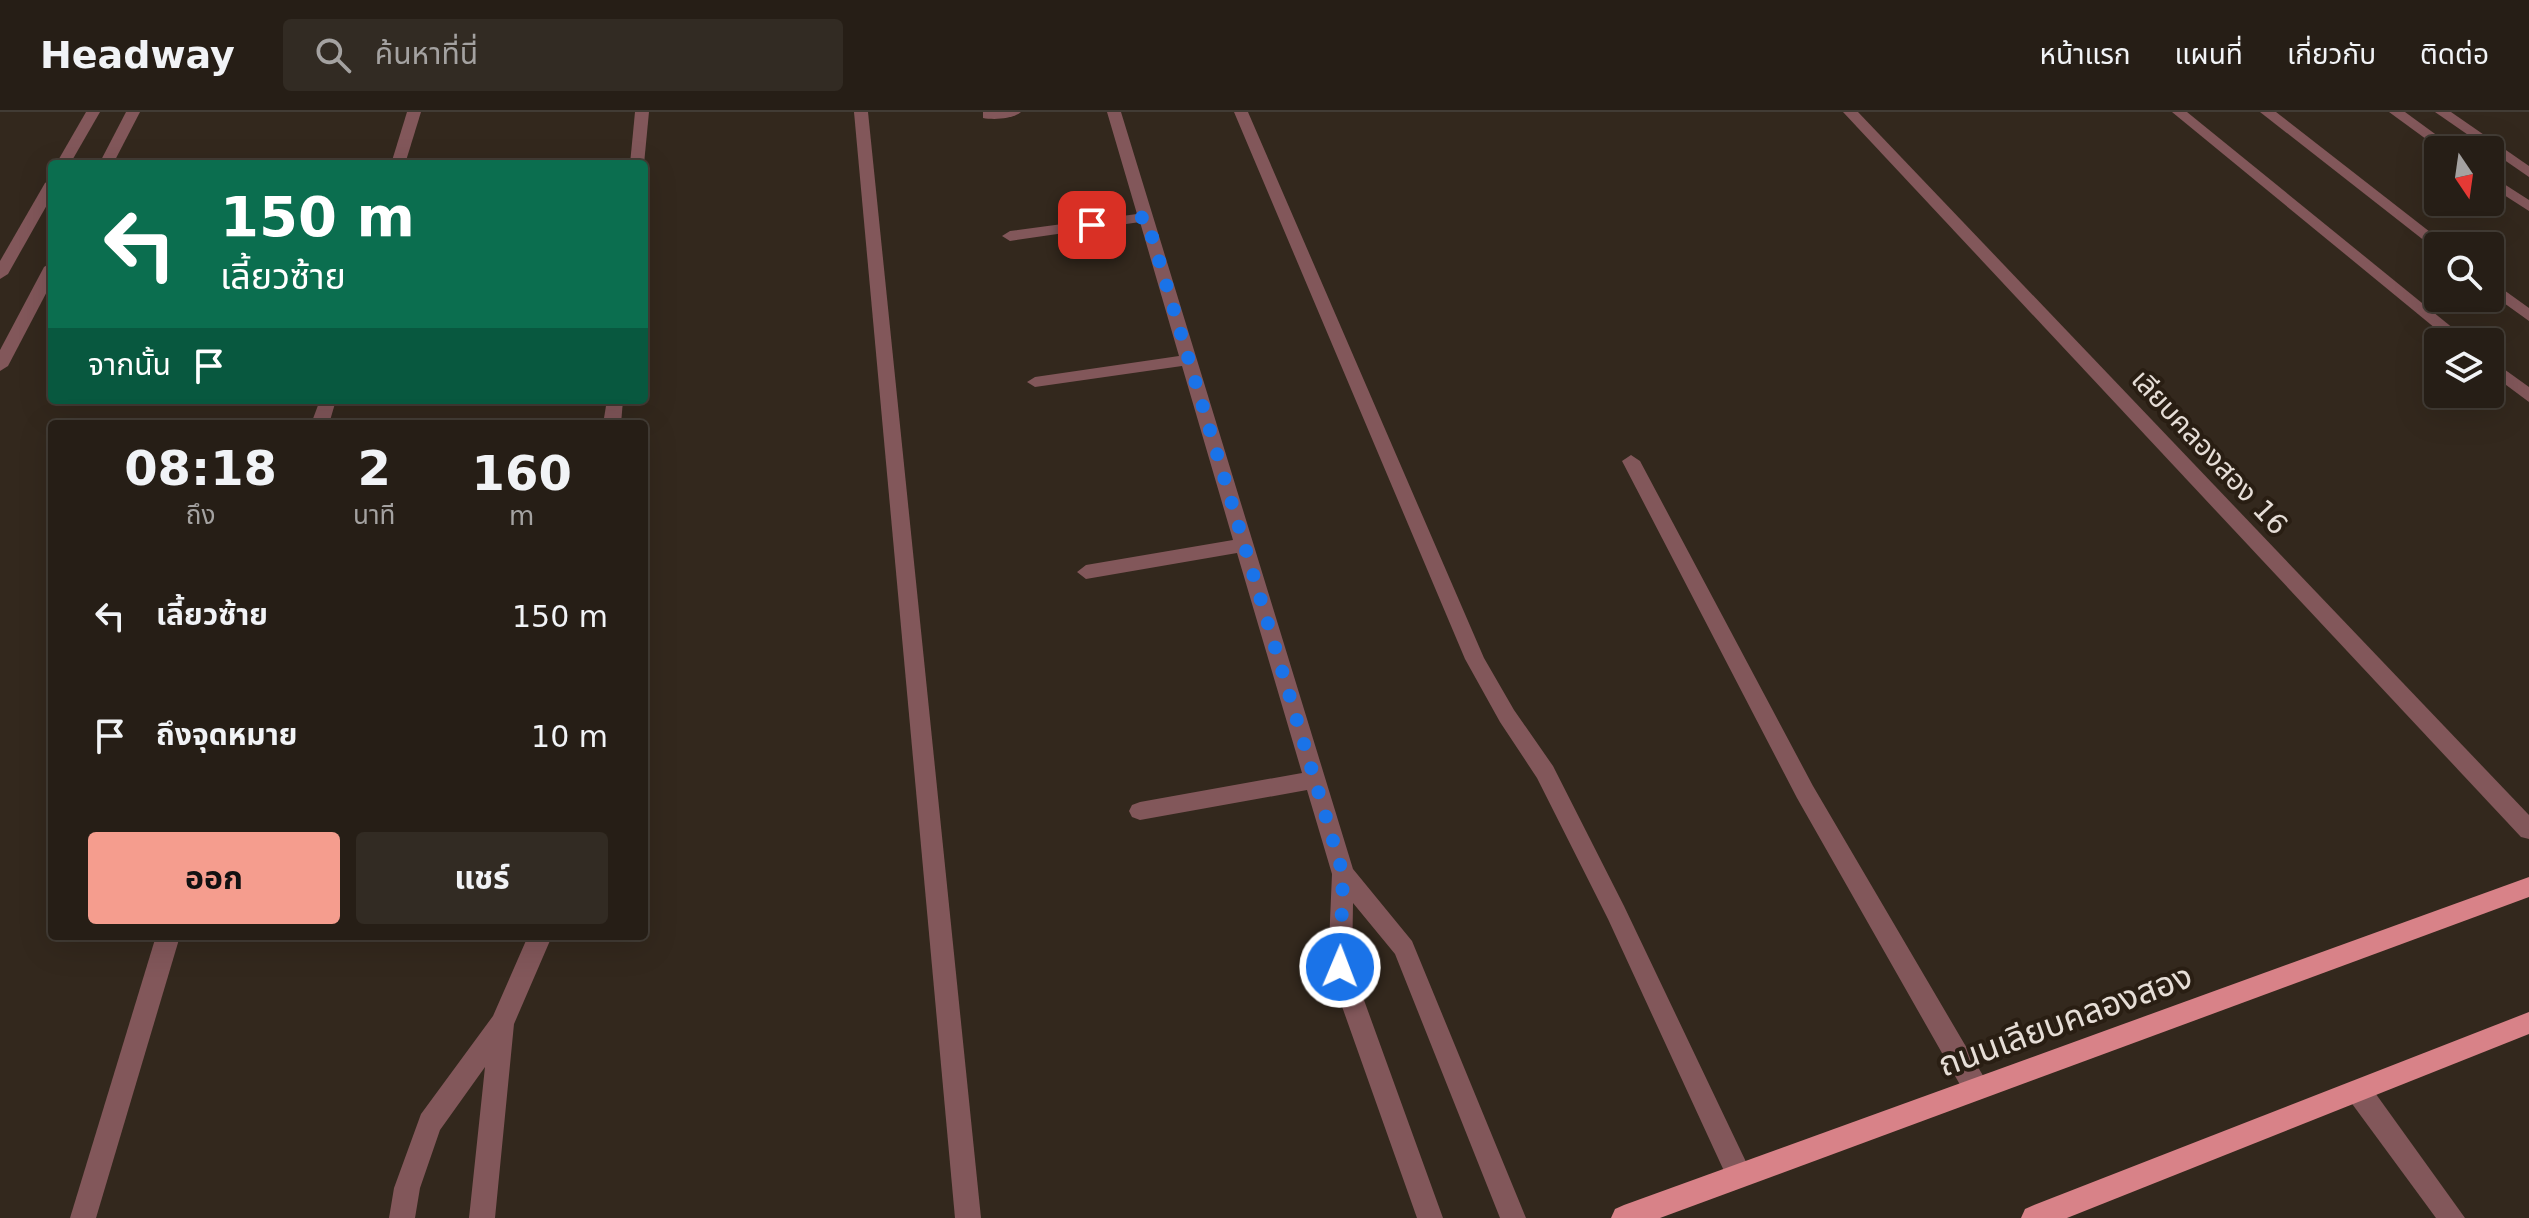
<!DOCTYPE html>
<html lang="th">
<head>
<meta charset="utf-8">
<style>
  body { margin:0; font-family:"DejaVu Sans","Noto Sans Thai",sans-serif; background:#322b23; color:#f1f3f6; height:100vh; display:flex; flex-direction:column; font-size:30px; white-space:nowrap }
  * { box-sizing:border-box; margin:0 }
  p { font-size:26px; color:#a4a2a1 }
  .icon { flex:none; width:44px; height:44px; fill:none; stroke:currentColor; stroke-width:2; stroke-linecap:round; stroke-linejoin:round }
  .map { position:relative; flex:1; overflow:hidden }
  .details { position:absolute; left:48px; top:308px; width:600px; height:520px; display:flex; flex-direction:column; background:#261e16; border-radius:8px; box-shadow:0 8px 32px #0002,0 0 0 2px #423c35 }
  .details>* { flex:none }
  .guide { position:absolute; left:48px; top:48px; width:600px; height:244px; border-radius:8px; box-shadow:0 8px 32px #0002,0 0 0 2px #423c35; background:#0b6e4f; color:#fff; overflow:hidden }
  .needle { width:52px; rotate:167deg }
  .tools { position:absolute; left:2424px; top:24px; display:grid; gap:16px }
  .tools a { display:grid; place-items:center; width:80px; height:80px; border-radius:8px; background:#261e16; box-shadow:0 8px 32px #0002,0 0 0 2px #423c35; font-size:40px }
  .pin { position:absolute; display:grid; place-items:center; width:68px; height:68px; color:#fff; margin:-34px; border-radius:16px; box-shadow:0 4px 12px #0006 }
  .me { position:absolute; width:88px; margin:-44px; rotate:1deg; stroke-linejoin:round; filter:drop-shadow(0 0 6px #0008) }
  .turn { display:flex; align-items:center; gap:28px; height:168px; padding:0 40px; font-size:36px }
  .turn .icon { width:104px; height:104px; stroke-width:2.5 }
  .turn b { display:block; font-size:56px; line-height:68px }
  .then { display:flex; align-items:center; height:76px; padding:0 40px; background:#0003; gap:16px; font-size:30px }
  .eta { display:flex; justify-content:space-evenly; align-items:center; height:136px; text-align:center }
  .eta b { font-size:48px; font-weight:700; line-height:56px }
  .primary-button { display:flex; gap:16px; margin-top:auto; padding:16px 40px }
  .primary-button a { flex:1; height:92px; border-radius:8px; background:#f59d8e; color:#111; font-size:32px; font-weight:700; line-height:92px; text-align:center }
  .primary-button a+a { background:#322b23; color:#f1f3f6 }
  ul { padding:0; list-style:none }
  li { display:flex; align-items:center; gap:24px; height:120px; padding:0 40px }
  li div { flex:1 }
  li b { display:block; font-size:30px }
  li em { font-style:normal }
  header { display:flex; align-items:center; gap:48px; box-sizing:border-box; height:112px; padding:0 40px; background:#261e16; border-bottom:2px solid #423c35 }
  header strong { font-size:38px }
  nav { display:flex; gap:44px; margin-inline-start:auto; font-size:28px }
  .search { width:560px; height:72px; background:#322b23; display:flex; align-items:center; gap:20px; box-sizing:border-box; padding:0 28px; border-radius:8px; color:#a4a2a1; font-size:30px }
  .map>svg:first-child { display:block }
</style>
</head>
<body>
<header>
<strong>Headway</strong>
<div class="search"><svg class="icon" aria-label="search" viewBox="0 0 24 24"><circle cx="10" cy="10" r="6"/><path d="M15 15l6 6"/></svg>ค้นหาที่นี่</div>
<nav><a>หน้าแรก</a><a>แผนที่</a><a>เกี่ยวกับ</a><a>ติดต่อ</a></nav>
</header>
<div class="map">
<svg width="2529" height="1106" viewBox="0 0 2529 1106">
  <rect width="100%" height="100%" fill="#33281d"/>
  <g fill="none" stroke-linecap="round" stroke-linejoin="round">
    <g fill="#82575a" fill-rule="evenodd">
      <path d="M 86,0 L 100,0 L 70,52 L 56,52 Z"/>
      <path d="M 126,0 L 140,0 L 113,52 L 99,52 Z"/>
      <path d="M 407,0 L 421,0 L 405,52 L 391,52 Z"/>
      <path d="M 635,0 L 649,0 L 644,52 L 630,52 Z"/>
      <path d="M 854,0 L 868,0 L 981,1106 L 955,1106 Z"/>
      <path d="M 983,0 L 1021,0 C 1013,7 994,8 983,6 Z"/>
      <path d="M 1107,0 L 1121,0 L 1353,757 L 1412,829 L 1526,1106 L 1500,1106 L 1395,842 L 1353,791 L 1352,855 L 1443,1106 L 1417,1106 L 1328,855 L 1332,762 L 1307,678 L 1140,708 L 1132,705 L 1129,699 L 1132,693 L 1140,690 L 1302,661 L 1237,441 L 1086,467 L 1077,460 L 1086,453 L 1233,428 L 1182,254 L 1035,275 L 1027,270 L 1035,265 L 1179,244 L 1140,110 L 1010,129 L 1002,124 L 1010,119 L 1137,102 Z"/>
      <path d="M 1234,0 L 1248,0 L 1484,546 L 1514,598 L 1553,654 L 1624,794 L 1748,1054 L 1752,1063 L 1748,1072 L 1739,1076 L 1730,1072 L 1608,807 L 1537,666 L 1500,610 L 1465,547 Z"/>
      <path d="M 1843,0 L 1858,0 L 2529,703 L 2529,727 L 2521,725 Z"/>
      <path d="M 2172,0 L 2187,0 L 2470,230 L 2452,230 Z"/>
      <path d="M 2260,0 L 2276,0 L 2448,134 L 2435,137 Z"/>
      <path d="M 2389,0 L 2405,0 L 2457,38 L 2441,38 Z"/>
      <path d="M 2435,0 L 2451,0 L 2529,54 L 2529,65 Z"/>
      <path d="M 2490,63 L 2529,88 L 2529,99 L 2490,74 Z"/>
      <path d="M 52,67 L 52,84 L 8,162 L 0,167 L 0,149 L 45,71 Z"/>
      <path d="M 52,150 L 52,170 L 8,254 L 0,259 L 0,238 L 44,155 Z"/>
      <path d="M 2490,168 L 2529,196 L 2529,209 L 2490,181 Z"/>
      <path d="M 2490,247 L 2529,275 L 2529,290 L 2490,261 Z"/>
      <path d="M 320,288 L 336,288 L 329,312 L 311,312 Z"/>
      <path d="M 607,288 L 623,288 L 621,312 L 603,312 Z"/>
      <path d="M 1631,343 L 1640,349 L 1813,674 L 1985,967 L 1988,976 L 1985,985 L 1976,988 L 1967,985 L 1797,686 L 1622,349 Z"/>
      <path d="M 156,824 L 180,824 L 96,1106 L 70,1106 Z"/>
      <path d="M 528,824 L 552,824 L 514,912 L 495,1106 L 469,1106 L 485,955 L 440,1018 L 420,1076 L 415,1106 L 389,1106 L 394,1076 L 421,1002 L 493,904 Z"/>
      <path d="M 2359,968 L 2368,971 L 2465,1106 L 2436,1106 L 2350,989 L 2347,980 L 2350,971 Z"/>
    </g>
    <g fill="#d88288" fill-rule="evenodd">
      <path d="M 2529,765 L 2529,785 L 1660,1106 L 1611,1106 L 1615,1097 L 1624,1093 Z"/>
      <path d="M 2529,900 L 2529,922 L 2067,1106 L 2021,1106 L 2025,1097 L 2034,1093 Z"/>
    </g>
  </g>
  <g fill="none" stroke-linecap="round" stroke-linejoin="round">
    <path stroke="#1a73e8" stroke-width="14" stroke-dasharray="0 25.2" d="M 1092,113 L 1146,105 L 1343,762 L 1340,855"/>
  </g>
  <g text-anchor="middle" stroke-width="8" stroke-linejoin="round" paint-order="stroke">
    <g font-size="28" fill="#e6ded7" stroke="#291e13">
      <text transform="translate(2210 340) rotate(47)" y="10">เลียบคลองสอง 16</text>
    </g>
    <g font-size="34" fill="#e6ded7" stroke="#291e13">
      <text transform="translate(2065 908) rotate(-20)" y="12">ถนนเลียบคลองสอง</text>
    </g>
  </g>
</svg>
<div class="tools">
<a><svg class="needle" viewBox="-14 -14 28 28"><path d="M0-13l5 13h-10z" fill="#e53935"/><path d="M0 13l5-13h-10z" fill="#a4a2a1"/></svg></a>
<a><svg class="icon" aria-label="search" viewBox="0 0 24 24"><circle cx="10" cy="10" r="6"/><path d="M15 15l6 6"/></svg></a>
<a><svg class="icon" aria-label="layers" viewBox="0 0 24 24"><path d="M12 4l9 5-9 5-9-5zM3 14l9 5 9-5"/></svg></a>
</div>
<div class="pin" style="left:1092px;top:113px;background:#d93025"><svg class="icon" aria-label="arrive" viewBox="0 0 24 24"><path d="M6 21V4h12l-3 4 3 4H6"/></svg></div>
<svg class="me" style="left:1340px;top:855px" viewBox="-20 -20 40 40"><circle r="17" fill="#1a73e8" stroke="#fff" stroke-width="3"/><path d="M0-11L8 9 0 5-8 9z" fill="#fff"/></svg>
<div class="guide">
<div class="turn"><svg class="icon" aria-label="left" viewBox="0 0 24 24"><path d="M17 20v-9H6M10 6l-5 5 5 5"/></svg><div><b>150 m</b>เลี้ยวซ้าย</div></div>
<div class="then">จากนั้น<svg class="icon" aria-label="arrive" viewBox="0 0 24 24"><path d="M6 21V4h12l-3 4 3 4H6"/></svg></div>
</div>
<section class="details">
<div class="eta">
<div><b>08:18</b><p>ถึง</p></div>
<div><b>2</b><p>นาที</p></div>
<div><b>160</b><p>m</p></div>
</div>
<ul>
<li><svg class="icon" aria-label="left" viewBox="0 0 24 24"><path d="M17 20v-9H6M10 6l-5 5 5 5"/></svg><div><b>เลี้ยวซ้าย</b></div><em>150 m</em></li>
<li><svg class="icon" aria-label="arrive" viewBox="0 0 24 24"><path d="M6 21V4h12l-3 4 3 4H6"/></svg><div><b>ถึงจุดหมาย</b></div><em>10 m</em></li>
</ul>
<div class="primary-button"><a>ออก</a><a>แชร์</a></div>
</section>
</div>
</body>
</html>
